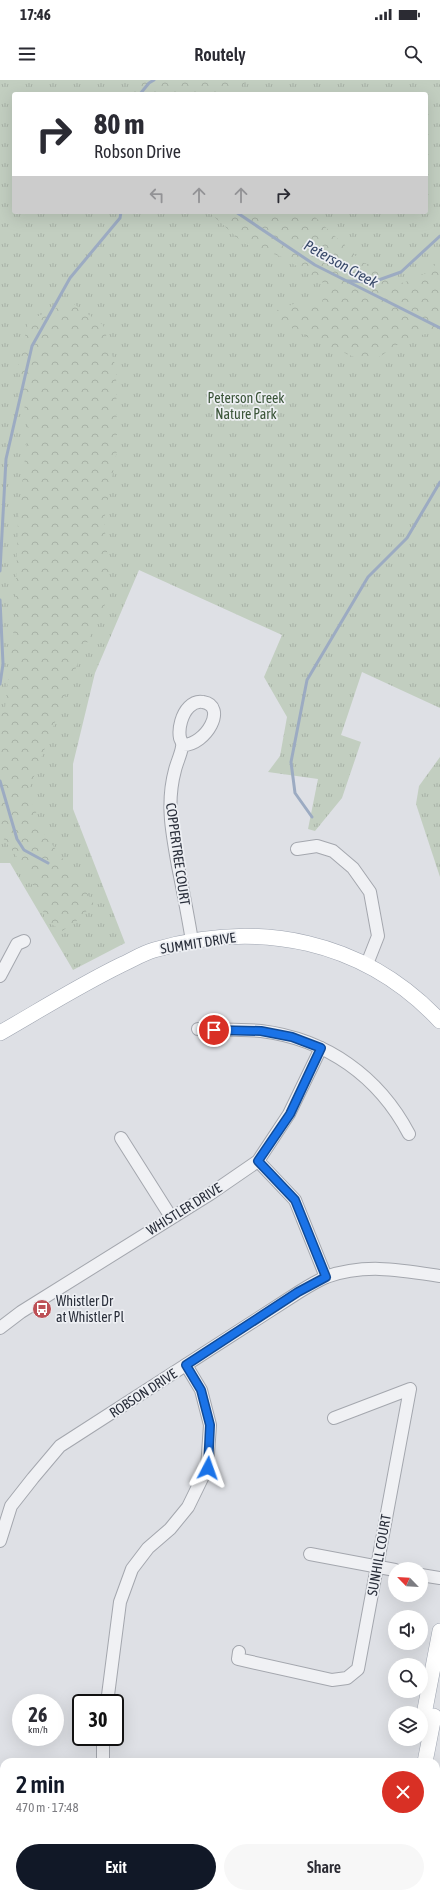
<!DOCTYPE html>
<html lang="en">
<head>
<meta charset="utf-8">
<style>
  body { margin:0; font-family:"Asap Condensed",sans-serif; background:#f7f7f7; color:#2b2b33; height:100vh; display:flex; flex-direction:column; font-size:15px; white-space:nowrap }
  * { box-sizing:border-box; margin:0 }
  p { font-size:13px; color:#7c7c81 }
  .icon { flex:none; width:22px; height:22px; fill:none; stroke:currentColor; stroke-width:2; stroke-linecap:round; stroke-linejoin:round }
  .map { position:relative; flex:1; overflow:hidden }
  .panel { position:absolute; left:0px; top:1678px; width:440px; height:140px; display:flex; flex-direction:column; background:#fff; border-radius:12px 12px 0 0; box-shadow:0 4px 16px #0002 }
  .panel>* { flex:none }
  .hud { position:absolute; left:12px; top:12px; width:416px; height:122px; border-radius:4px; box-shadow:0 4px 16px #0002; background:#fff; color:#2b2b33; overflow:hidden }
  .needle { width:26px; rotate:295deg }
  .fabs { position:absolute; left:388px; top:1482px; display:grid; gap:8px }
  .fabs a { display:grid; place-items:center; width:40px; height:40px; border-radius:50%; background:#fff; box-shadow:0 4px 16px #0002; font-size:20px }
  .speed { position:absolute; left:12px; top:1614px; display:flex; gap:8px; font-size:20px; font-weight:700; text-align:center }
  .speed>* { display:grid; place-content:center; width:52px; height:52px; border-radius:50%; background:#fff; box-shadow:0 4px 16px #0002; line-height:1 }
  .speed small { font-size:10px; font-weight:400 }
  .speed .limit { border:2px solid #111; border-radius:6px; background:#fff; color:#111 }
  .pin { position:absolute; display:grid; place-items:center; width:34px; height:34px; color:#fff; margin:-17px; border:2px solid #fff; border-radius:50%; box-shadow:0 1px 4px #0007 }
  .me { position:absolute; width:44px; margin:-22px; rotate:4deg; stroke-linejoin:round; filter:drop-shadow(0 0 3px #0008) }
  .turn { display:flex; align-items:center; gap:14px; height:84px; padding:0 16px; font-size:18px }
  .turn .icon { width:52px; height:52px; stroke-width:2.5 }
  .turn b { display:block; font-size:28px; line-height:34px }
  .lanes { display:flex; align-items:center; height:38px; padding:0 16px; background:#0003; justify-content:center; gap:20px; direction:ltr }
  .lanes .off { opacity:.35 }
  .round { display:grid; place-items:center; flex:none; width:42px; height:42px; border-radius:21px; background:#f7f7f7 }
  .overview { display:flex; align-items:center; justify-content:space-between; height:68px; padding:0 16px }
  h1 { font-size:24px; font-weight:600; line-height:30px; color:#111827 }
  .button { display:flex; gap:8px; margin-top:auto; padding:8px 16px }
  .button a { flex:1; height:46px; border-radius:24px; background:#111827; color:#fff; font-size:16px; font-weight:600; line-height:46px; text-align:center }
  .button a+a { background:#f7f7f7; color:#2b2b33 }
  .status { display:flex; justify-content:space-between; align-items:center; height:28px; padding:0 20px; background:#fff; direction:ltr }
  .status svg { height:11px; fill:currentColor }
  header { display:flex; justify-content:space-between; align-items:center; height:52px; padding:0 16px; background:#fff; font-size:18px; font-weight:600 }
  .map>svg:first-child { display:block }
</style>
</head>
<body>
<div class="status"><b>17:46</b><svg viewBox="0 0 49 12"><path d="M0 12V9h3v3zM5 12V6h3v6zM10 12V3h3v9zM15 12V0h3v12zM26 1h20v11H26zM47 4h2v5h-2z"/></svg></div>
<header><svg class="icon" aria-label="menu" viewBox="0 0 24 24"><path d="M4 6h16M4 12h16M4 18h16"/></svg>Routely<svg class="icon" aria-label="search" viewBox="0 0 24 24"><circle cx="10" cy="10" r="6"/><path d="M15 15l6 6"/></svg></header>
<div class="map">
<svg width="440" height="1818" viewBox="0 0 440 1818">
  <defs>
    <pattern id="grass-tufts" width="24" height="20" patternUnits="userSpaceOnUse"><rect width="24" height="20" fill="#c2cec0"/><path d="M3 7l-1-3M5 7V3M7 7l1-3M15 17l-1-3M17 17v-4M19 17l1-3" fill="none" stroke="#a7b1a6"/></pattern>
    <pattern id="forest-crowns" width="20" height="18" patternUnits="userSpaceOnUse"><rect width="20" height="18" fill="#c2cec0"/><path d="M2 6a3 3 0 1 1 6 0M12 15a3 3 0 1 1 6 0" fill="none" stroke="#a7b1a6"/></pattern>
  </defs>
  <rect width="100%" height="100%" fill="#dee0e5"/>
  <g fill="url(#grass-tufts)" fill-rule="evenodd">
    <path d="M 0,0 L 440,0 L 440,628 L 362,592 L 341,655 L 361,662 L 342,718 L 315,751 L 308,749 L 318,699 L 268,692 L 280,676 L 287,637 L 264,597 L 282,555 L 139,490 L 95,593 L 73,684 L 73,729 L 125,863 L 73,890 L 10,783 L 0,783 ZM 14,14 L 426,14 L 426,132 L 14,132 Z"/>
    <path d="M 440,677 L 440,797 L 416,724 L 419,706 Z"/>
  </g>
  <g fill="url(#forest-crowns)">
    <path d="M 136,0 L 252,0 L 224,14 L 123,14 Z"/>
    <path d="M 209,132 L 312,132 L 316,138 L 361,181 L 403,203 L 431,191 L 440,177 L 440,255 L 437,253 L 411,256 L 379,277 L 354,277 L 309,258 L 267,234 L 296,223 L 322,223 L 325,204 L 282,177 L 243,163 Z"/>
    <path d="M 71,222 L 103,245 L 116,288 L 117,370 L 104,441 L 111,512 L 79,580 L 28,712 L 45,755 L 77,798 L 94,824 L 73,844 L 62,851 L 47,841 L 28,792 L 0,754 L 0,637 L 5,628 L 15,537 L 18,441 L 28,350 L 18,284 L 29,240 Z"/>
  </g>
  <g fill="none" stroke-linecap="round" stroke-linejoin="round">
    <g stroke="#9cabc2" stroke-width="3">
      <path d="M 140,14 L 149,3 L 154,0"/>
      <path d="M 236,132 L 315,185 L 440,248"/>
      <path d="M 348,201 L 373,202 L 401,192 L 440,156"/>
      <path d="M 0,491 L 6,379 L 32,266 L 70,198 L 120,138 L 121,132"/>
      <path d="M 0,520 L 3,584 L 0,604"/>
      <path d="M 0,701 L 17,759 L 24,770 L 48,783"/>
      <path d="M 312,737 L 295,713 L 291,682 L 307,600 L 368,497 L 407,458 L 440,402"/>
    </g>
    <defs>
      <g id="minor">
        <path d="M 183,665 C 206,665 228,626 203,622 C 198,621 193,623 189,627 C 182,634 178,648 180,658 C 181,661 183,663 182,667 C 181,674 177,682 175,690 C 166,723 172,753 178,786 C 183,811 188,836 192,861"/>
        <path d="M 297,769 L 317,766 L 333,771 L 353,788 L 370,812 L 378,856 L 367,884"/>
        <path d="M 0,896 L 17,864 L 24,861"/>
        <path d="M 198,949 C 219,950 241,949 261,951 C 327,959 379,997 409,1054"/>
        <path d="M 121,1058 L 171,1137"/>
        <path d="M 258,1081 L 295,1120 L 326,1197"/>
        <path d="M 0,1248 L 21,1232 L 210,1114 L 258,1081 L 289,1034 L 321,968"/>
        <path d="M 0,1461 L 11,1426 L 33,1398 L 60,1366 L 299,1212 C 307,1207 317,1201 326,1197 C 365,1183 401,1190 440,1196"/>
        <path d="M 310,1474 L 395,1490"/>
        <path d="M 421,1495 L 440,1498"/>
        <path d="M 239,1572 L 238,1579 L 332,1600 L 347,1598 L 358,1589 L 410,1309 L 334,1338"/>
        <path d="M 107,1623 L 120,1522 L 132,1489 L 148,1468 L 170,1449 L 188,1427 L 207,1388 L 210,1345 L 201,1310 L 186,1285"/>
        <path d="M 103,1682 L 103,1657"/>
        <path d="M 214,1814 L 220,1818"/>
        <path d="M 131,1818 L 135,1814"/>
        <path d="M 241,1818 L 243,1814"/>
      </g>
      <g id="major">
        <path d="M 0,953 C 40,930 80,905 121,885 C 132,880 143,873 154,870 C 259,839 364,860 440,941"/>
        <path d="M 421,1650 L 440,1551"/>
        <path d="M 425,1682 L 434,1636"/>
        <path d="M 388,1818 L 389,1814"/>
        <path d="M 399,1818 L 400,1814"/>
      </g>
    </defs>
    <use href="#minor" stroke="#a4a7ae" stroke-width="14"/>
    <use href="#major" stroke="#9ea4b0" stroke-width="16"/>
    <use href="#minor" stroke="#f0f1f4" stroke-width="12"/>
    <use href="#major" stroke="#fff" stroke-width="15"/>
  </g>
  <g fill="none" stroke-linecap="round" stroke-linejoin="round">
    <defs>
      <path id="route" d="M 208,1388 L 210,1345 L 201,1310 L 186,1285 L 298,1212 L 326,1197 L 295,1120 L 258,1081 L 290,1034 L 321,968 L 292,957 L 261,951 L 214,950"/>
    </defs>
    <use href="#route" stroke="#114b97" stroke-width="10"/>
    <use href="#route" stroke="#1a73e8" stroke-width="7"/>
  </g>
  <defs>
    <symbol id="bus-disc" viewBox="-11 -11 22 22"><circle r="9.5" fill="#bd5056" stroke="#edeff3"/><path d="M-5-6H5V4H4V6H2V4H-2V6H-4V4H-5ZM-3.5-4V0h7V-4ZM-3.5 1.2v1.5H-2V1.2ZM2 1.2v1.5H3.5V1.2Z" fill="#fff"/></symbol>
  </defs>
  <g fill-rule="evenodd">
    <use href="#bus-disc" x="31" y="1218" width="22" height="22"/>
  </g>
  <g text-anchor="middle" stroke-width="3.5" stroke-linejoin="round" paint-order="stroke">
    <g font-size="14" fill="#3a5438" stroke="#edeff3">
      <text x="246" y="323">Peterson Creek<tspan x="246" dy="16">Nature Park</tspan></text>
    </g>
    <g font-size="14" fill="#292e3a" stroke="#edeff3">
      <text transform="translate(178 774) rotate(82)" y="5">COPPERTREE COURT</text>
      <text transform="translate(198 863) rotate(-9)" y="5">SUMMIT DRIVE</text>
      <text transform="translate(184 1129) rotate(-32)" y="5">WHISTLER DRIVE</text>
      <text transform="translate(143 1313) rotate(-33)" y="5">ROBSON DRIVE</text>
      <text transform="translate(379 1475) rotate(-80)" y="5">SUNHILL COURT</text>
    </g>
    <g font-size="14" fill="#292e3a" stroke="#edeff3" text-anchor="start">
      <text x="56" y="1226">Whistler Dr<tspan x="56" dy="16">at Whistler Pl</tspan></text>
    </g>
    <g font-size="15" font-style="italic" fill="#384969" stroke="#edeff3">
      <text transform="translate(341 184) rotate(29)" y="5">Peterson Creek</text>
    </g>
  </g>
</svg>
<div class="fabs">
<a><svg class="needle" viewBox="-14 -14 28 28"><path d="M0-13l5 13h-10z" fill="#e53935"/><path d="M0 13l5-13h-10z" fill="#7c7c81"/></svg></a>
<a><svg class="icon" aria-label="sound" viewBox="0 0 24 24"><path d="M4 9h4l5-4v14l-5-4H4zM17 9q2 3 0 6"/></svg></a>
<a><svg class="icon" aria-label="search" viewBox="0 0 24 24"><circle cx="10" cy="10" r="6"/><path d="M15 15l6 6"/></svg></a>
<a><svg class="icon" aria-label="layers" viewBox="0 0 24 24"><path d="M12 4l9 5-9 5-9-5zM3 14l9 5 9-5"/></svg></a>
</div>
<div class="speed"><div>26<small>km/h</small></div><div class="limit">30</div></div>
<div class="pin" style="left:214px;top:950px;background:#d93025"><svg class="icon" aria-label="arrive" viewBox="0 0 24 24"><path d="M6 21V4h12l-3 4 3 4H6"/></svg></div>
<svg class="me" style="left:208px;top:1388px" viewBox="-20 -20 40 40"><path d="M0-17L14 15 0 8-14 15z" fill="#1a73e8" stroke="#fff" stroke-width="4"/></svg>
<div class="hud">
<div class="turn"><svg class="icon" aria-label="right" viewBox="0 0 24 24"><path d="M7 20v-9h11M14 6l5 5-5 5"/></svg><div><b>80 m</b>Robson Drive</div></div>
<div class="lanes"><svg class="icon off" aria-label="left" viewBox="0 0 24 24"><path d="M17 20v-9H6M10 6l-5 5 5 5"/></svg><svg class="icon off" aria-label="ahead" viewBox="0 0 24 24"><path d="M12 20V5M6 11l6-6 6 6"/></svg><svg class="icon off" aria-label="ahead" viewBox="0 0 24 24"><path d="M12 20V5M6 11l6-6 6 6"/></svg><svg class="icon" aria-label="right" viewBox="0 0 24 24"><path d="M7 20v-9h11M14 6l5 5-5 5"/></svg></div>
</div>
<section class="panel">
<div class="overview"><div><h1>2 min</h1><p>470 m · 17:48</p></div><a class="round" style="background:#d93025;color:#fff"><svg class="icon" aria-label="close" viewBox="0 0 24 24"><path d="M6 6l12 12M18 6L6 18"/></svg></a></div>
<div class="button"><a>Exit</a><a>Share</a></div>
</section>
</div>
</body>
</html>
